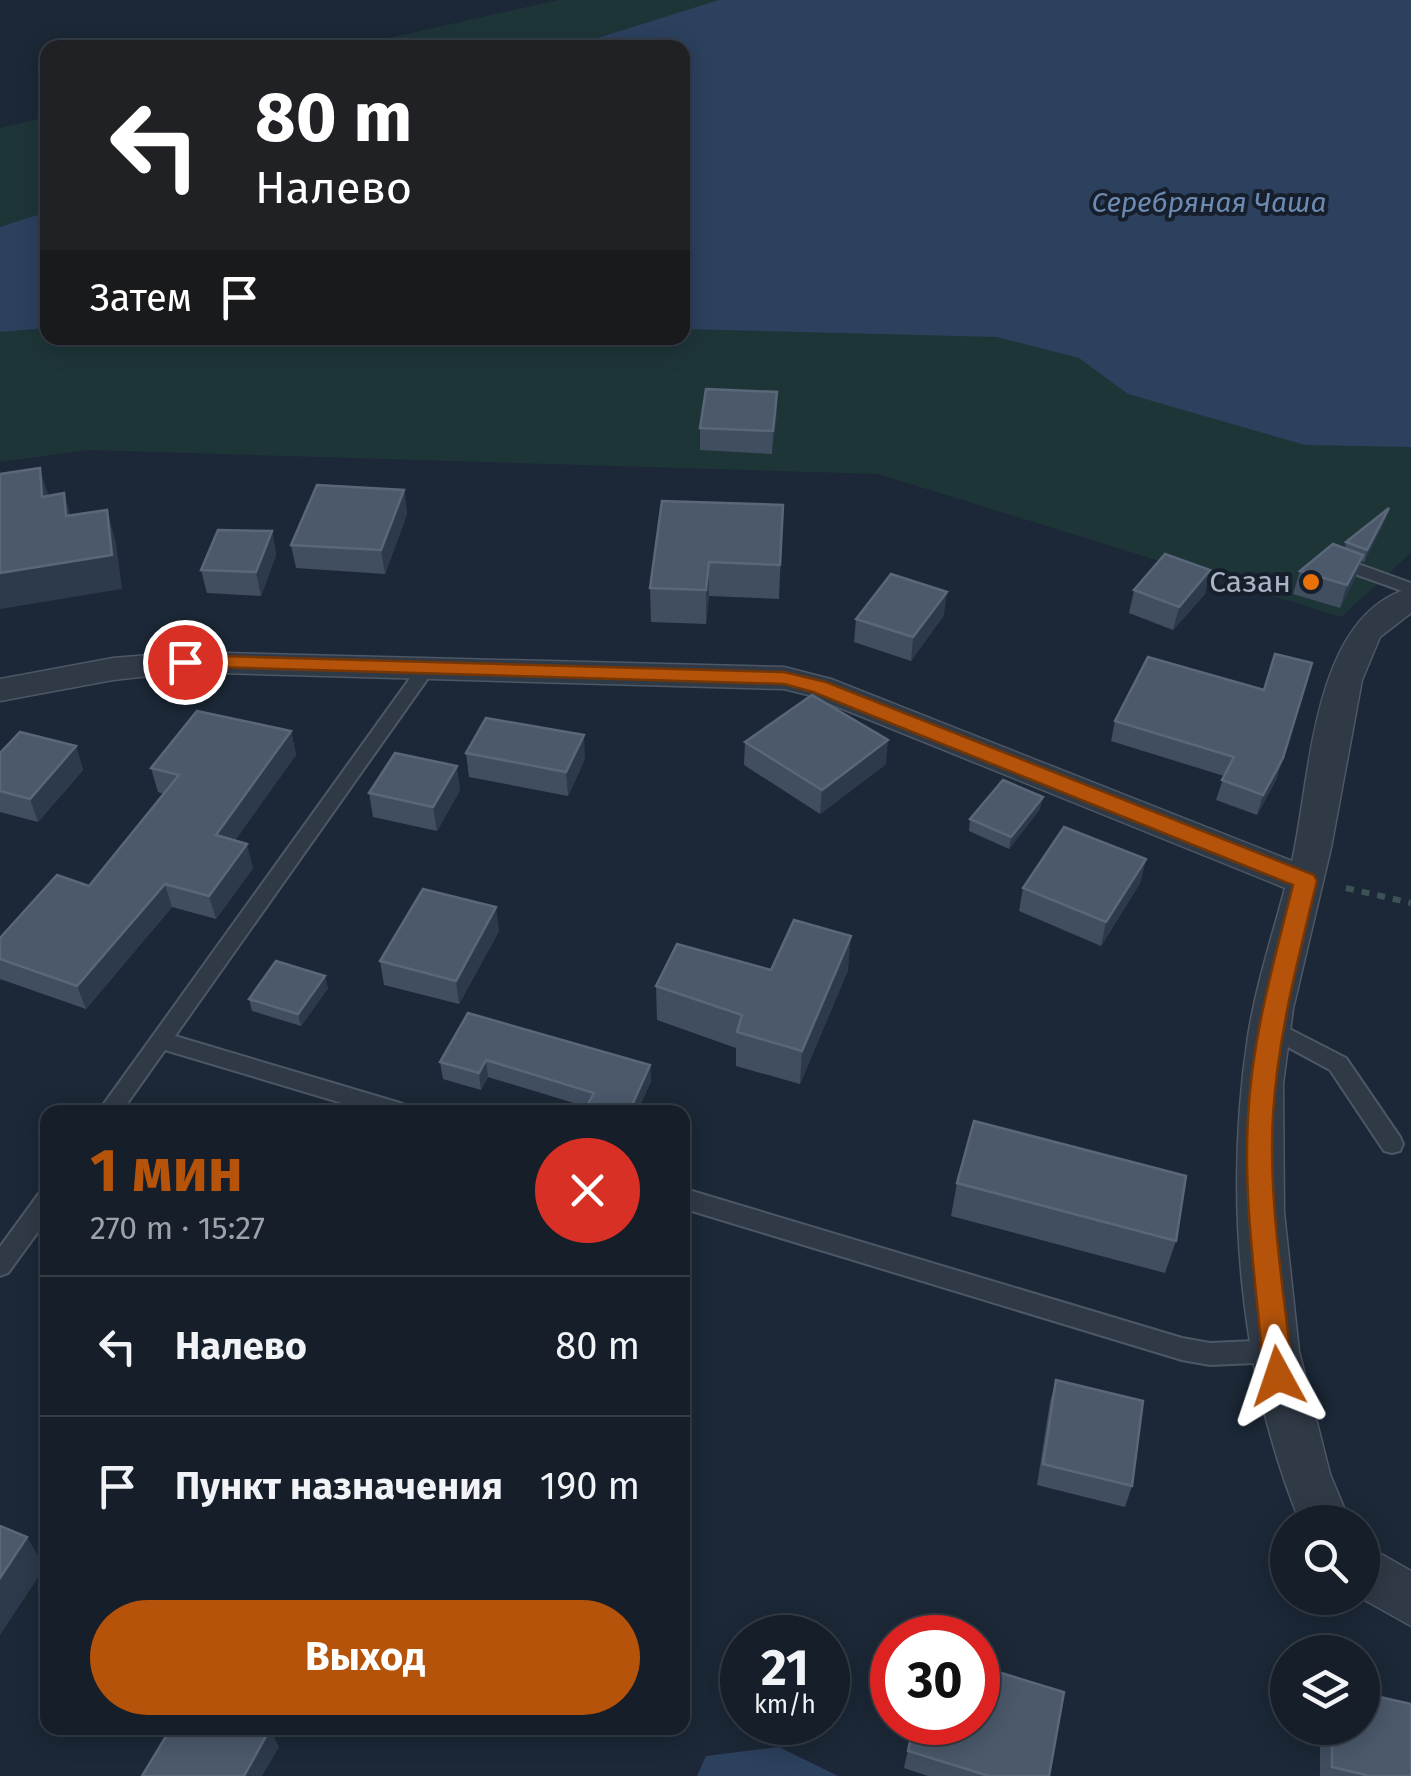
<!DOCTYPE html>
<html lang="ru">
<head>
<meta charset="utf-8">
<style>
  body { margin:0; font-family:"Fira Sans",sans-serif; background:#1e2731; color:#f1f3f6; height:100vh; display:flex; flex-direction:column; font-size:38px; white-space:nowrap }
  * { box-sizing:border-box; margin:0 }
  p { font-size:32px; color:#9da2a8 }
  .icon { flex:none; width:55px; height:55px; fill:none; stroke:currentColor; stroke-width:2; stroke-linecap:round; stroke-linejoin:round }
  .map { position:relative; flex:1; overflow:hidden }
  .details { position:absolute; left:40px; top:1105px; width:650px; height:630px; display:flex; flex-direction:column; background:#151e29; border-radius:20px; box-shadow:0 5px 25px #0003,0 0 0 2px #343c46 }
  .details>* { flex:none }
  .banner { position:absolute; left:40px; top:40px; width:650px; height:305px; border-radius:20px; box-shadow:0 5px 25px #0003,0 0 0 2px #343c46; background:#202124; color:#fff; overflow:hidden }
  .controls { position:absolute; left:1270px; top:1505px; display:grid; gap:20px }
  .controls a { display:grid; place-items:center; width:110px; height:110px; border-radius:50%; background:#151e29; box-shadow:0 5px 25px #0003,0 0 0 2px #343c46; font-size:50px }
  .speed { position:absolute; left:720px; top:1615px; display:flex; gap:20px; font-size:50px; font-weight:700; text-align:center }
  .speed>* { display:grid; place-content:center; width:130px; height:130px; border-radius:50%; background:#151e29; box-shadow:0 5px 25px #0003,0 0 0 2px #343c46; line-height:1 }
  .speed small { font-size:25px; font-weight:400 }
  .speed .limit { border:15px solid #d22; background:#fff; color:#111 }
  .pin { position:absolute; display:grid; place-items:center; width:85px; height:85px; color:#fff; margin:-42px; border:5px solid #fff; border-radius:50%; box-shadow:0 2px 10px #0007 }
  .me { position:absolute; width:110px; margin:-55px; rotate:355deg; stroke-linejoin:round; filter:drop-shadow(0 0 8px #0008) }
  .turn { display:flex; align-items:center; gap:35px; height:210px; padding:0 50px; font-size:45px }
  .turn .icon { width:130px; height:130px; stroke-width:2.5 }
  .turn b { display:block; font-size:70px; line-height:85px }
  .then { display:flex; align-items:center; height:95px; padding:0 50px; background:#0003; gap:20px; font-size:38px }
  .round { display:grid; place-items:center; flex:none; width:105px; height:105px; border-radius:52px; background:#1e2731 }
  .summary { display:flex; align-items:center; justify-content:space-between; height:170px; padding:0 50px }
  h1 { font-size:60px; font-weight:700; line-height:75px; color:#b45309 }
  .action { display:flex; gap:20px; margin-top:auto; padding:20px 50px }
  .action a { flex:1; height:115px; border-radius:60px; background:#b45309; color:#fff; font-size:40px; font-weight:700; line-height:115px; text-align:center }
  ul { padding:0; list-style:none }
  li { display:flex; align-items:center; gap:30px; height:140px; padding:0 50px; border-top:2px solid #343c46 }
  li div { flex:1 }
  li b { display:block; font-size:38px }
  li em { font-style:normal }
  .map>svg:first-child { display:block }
</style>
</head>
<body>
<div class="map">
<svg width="1411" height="1776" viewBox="0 0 1411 1776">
  <rect width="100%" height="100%" fill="#1c2837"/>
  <path fill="#1e3538" d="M 558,0 L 1411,0 L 1411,553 L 1341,617 L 878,474 L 88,450 L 0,462 L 0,128 L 47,117 L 48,338 L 682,338 L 682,48 L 349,47 Z"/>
  <g fill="#2c415e">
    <path d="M 719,0 L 1411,0 L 1411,447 L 1305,445 L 1128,394 L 1079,358 L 997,337 L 683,329 L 682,48 L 569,47 Z"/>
    <path d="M 47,212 L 47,328 L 0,332 L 0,227 Z"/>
    <path d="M 779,1747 L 838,1776 L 697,1776 L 706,1756 Z"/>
  </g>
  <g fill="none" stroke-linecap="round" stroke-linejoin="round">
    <defs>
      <g id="service">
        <path d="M 1333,555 L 1411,583 L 1411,594 L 1327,564 L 1327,556 Z"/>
        <path d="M 427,661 L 433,663 L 436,667 L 433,671 L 175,1036 L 400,1103 L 408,1106 L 411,1112 L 372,1112 L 165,1050 L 121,1112 L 98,1112 L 421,663 Z"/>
        <path d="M 1270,1019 L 1346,1058 L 1400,1137 L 1403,1144 L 1400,1151 L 1392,1153 L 1384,1151 L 1330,1070 L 1262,1033 L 1259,1027 L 1262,1021 Z"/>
        <path d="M 682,1188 L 1182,1338 L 1210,1343 L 1276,1340 L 1285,1343 L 1288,1351 L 1285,1359 L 1276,1362 L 1210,1365 L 1182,1360 L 682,1208 Z"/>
        <path d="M 48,1189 L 48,1218 L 8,1273 L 0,1276 L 0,1247 L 40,1192 Z"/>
      </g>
      <g id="minor">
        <path d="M 1411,588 L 1411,613 L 1380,637 L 1362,680 L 1331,848 L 1293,1009 L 1283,1084 L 1284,1212 L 1299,1351 L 1330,1474 L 1350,1522 L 1300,1522 C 1239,1373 1224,1195 1248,1036 C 1256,985 1272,937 1285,888 L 808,695 L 784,689 L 185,672 L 113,680 L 0,701 L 0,679 L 113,658 L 185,652 L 784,667 L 831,679 L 1292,861 C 1311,779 1311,614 1411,588 Z"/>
        <path d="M 1362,1543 L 1411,1571 L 1411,1626 L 1361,1598 Z"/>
      </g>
    </defs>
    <use href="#service" stroke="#4d5765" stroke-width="4"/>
    <use href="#minor" stroke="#4d5765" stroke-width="3"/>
    <path stroke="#3c5255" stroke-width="6" stroke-dasharray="8 8" stroke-linecap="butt" d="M 1346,888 L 1411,903"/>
    <use href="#service" fill="#303a47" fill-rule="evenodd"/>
    <use href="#minor" fill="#303a47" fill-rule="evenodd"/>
  </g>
  <g fill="#404e60">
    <path d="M 777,392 L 772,454 L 700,450 L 700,428 Z"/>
    <path d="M 404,490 L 407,514 L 385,574 L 296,568 L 291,545 Z"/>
    <path d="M 783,505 L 779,599 L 709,596 L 706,624 L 651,622 L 650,588 Z"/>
    <path d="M 1389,508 L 1385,520 L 1364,562 L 1361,561 L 1355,578 L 1340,608 L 1293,594 L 1300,571 L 1345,548 L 1346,542 Z"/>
    <path d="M 272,531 L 276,555 L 261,596 L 207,593 L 201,570 Z"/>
    <path d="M 1210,570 L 1205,594 L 1173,630 L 1129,613 L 1134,590 Z"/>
    <path d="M 944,615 L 911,661 L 854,642 L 856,619 Z"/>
    <path d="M 1148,657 L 1277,778 L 1257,815 L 1216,800 L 1224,776 L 1111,741 L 1115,721 Z"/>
    <path d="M 291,731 L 296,755 L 235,840 L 253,868 L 216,919 L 172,907 L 86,1009 L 0,979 L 0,938 L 89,886 L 164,794 L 158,792 L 151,768 Z"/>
    <path d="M 745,742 L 886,764 L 820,814 L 744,765 Z"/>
    <path d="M 76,746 L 83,770 L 38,822 L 0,812 L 0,753 Z"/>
    <path d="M 466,753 L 585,759 L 568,796 L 469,777 Z"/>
    <path d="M 460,790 L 437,831 L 373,817 L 369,793 Z"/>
    <path d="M 1040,809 L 1009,849 L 969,831 L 970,819 Z"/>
    <path d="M 1146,859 L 1140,883 L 1101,946 L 1019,911 L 1023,888 Z"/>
    <path d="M 499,931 L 459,1004 L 384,985 L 380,961 Z"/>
    <path d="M 771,970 L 848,970 L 800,1084 L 736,1066 L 736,1048 L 657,1020 L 656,986 Z"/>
    <path d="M 328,988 L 301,1026 L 252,1011 L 249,999 Z"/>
    <path d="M 468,1013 L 650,1065 L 651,1081 L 637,1112 L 587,1112 L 587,1107 L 488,1077 L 481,1090 L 443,1079 L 440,1062 Z"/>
    <path d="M 957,1183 L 1176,1241 L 1165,1273 L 951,1216 Z"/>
    <path d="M 1056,1380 L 1132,1486 L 1125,1507 L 1037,1485 L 1050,1402 Z"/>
    <path d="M 914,1722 L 1049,1776 L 928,1776 L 904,1768 Z"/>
    <path d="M 1320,1728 L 1362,1728 L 1411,1776 L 1320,1776 Z"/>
  </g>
  <g fill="#2d3a4b">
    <path d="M 777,392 L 777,415 L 772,454 L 773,431 Z"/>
    <path d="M 40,468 L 50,501 L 42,497 Z"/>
    <path d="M 404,490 L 407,514 L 385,574 L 381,550 Z"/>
    <path d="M 64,493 L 74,527 L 66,516 Z"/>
    <path d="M 1389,508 L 1385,520 L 1364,562 L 1367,550 Z"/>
    <path d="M 107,510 L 116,543 L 122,589 L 0,609 L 0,573 Z"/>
    <path d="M 272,531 L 276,555 L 261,596 L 256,572 Z"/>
    <path d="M 1363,555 L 1355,578 L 1340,608 L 1347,585 Z"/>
    <path d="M 709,562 L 709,596 L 706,624 L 706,590 Z"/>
    <path d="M 1210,570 L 1205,594 L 1173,630 L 1179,607 Z"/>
    <path d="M 947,592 L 944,615 L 911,661 L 913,637 Z"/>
    <path d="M 1312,663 L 1277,778 L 1257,815 L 1263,795 Z"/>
    <path d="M 291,731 L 296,755 L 222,859 L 216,835 Z"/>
    <path d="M 584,735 L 585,759 L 568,796 L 566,772 Z"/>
    <path d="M 888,740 L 886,764 L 820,814 L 822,790 Z"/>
    <path d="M 76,746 L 83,770 L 38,822 L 30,799 Z"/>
    <path d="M 457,766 L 460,790 L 437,831 L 433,807 Z"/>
    <path d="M 1043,797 L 1040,809 L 1009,849 L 1011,837 Z"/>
    <path d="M 247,844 L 253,868 L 216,919 L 209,896 Z"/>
    <path d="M 1146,859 L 1140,883 L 1101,946 L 1106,922 Z"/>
    <path d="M 165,884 L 172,907 L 86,1009 L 77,986 Z"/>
    <path d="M 496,907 L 499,931 L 459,1004 L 456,981 Z"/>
    <path d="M 851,936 L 848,970 L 800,1084 L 802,1051 Z"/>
    <path d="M 325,976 L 328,988 L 301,1026 L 298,1014 Z"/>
    <path d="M 486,1060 L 488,1077 L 481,1090 L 479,1073 Z"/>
    <path d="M 650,1065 L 651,1081 L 637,1112 L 629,1112 Z"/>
    <path d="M 27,1537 L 45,1567 L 0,1635 L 0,1578 Z"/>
    <path d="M 270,1729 L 279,1747 L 262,1776 L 244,1776 Z"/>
  </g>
  <g fill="#4b596b" stroke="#5a6779" stroke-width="2.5">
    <path d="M 706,389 L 777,392 L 773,431 L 700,428 Z"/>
    <path d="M 40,468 L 42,497 L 64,493 L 66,516 L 107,510 L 112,555 L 0,573 L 0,474 Z"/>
    <path d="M 317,485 L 404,490 L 381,550 L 291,545 Z"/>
    <path d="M 662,501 L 783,505 L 780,565 L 709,562 L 706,590 L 650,588 Z"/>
    <path d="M 1389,508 L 1367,550 L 1346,542 Z"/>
    <path d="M 218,530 L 272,531 L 256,572 L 201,570 Z"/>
    <path d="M 1333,544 L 1363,555 L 1347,585 L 1300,571 Z"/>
    <path d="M 1165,554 L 1210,570 L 1179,607 L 1134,590 Z"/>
    <path d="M 891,574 L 947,592 L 913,637 L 856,619 Z"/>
    <path d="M 1275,654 L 1312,663 L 1283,758 L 1263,795 L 1222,780 L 1234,757 L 1115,721 L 1148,657 L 1264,690 Z"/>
    <path d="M 812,695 L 888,740 L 822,790 L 745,742 Z"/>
    <path d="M 197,711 L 291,731 L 216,835 L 247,844 L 209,896 L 165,884 L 77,986 L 0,959 L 0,938 L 57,875 L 89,886 L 179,775 L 151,768 Z"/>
    <path d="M 486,718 L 584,735 L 566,772 L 466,753 Z"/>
    <path d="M 20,732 L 76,746 L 30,799 L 0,791 L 0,753 Z"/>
    <path d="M 395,753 L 457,766 L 433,807 L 369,793 Z"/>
    <path d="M 1003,780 L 1043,797 L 1011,837 L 970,819 Z"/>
    <path d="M 1064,827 L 1146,859 L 1106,922 L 1023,888 Z"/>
    <path d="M 423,889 L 496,907 L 456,981 L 380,961 Z"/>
    <path d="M 794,920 L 851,936 L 802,1051 L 737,1032 L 742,1015 L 656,986 L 677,944 L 771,970 Z"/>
    <path d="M 276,961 L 325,976 L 298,1014 L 249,999 Z"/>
    <path d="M 468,1013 L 650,1065 L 629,1112 L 602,1112 L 586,1108 L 594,1093 L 486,1060 L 479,1073 L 440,1062 Z"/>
    <path d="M 974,1121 L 1186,1176 L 1176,1241 L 957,1183 Z"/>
    <path d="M 1056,1380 L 1143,1401 L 1132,1486 L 1043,1464 Z"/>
    <path d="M 0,1526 L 27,1537 L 0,1578 Z"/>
    <path d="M 978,1666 L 1064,1692 L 1049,1776 L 989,1776 L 908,1751 L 914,1722 L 978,1722 Z"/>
    <path d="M 1362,1693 L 1411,1704 L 1411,1776 L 1370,1776 L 1332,1767 L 1332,1728 L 1362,1728 Z"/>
    <path d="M 171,1728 L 267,1728 L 270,1729 L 244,1776 L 142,1776 Z"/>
  </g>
  <path fill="#b45309" stroke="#753606" stroke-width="2.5" d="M 185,655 L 784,672 L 826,682 L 1314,875 L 1317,881 C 1298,959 1278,1035 1273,1115 C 1268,1199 1284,1292 1293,1376 L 1289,1385 L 1278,1389 L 1268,1385 L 1264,1376 C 1257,1291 1243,1202 1248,1117 C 1252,1037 1274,962 1293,885 L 813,692 L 784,684 L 178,666 L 178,657 Z"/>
  <circle fill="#e8710a" stroke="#161f2b" stroke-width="4" cx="1311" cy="582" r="10"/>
  <g text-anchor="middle" stroke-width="8" stroke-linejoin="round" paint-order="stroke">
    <g font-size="28" font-style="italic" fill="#6d8bb2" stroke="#161f2b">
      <text x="1209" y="212">Серебряная Чаша</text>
    </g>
    <g font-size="30" fill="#a9b4c5" stroke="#161f2b" text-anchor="end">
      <text x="1291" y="592">Сазан</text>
    </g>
  </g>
</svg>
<div class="controls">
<a><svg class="icon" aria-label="search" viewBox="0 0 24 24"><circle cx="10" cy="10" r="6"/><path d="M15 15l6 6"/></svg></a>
<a><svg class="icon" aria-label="layers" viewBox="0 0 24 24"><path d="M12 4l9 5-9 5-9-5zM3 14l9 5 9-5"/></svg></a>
</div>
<div class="speed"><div>21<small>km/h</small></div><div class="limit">30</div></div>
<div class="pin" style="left:185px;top:662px;background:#d93025"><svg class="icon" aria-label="arrive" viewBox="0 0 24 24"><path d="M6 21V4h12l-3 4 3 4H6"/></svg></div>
<svg class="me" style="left:1278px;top:1376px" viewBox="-20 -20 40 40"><path d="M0-17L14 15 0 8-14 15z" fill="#b45309" stroke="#fff" stroke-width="4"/></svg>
<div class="banner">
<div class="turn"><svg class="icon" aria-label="left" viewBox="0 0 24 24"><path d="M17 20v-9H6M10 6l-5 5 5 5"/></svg><div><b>80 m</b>Налево</div></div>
<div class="then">Затем<svg class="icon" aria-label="arrive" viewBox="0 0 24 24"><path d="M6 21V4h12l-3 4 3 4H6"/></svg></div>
</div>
<section class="details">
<div class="summary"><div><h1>1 мин</h1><p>270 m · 15:27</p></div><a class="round" style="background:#d93025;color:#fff"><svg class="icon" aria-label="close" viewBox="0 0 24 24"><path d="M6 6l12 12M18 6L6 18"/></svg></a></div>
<ul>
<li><svg class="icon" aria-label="left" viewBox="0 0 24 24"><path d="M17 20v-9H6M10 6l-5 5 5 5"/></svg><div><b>Налево</b></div><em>80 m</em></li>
<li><svg class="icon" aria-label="arrive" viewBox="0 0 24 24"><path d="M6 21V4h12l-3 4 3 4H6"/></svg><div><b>Пункт назначения</b></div><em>190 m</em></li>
</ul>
<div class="action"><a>Выход</a></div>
</section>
</div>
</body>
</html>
